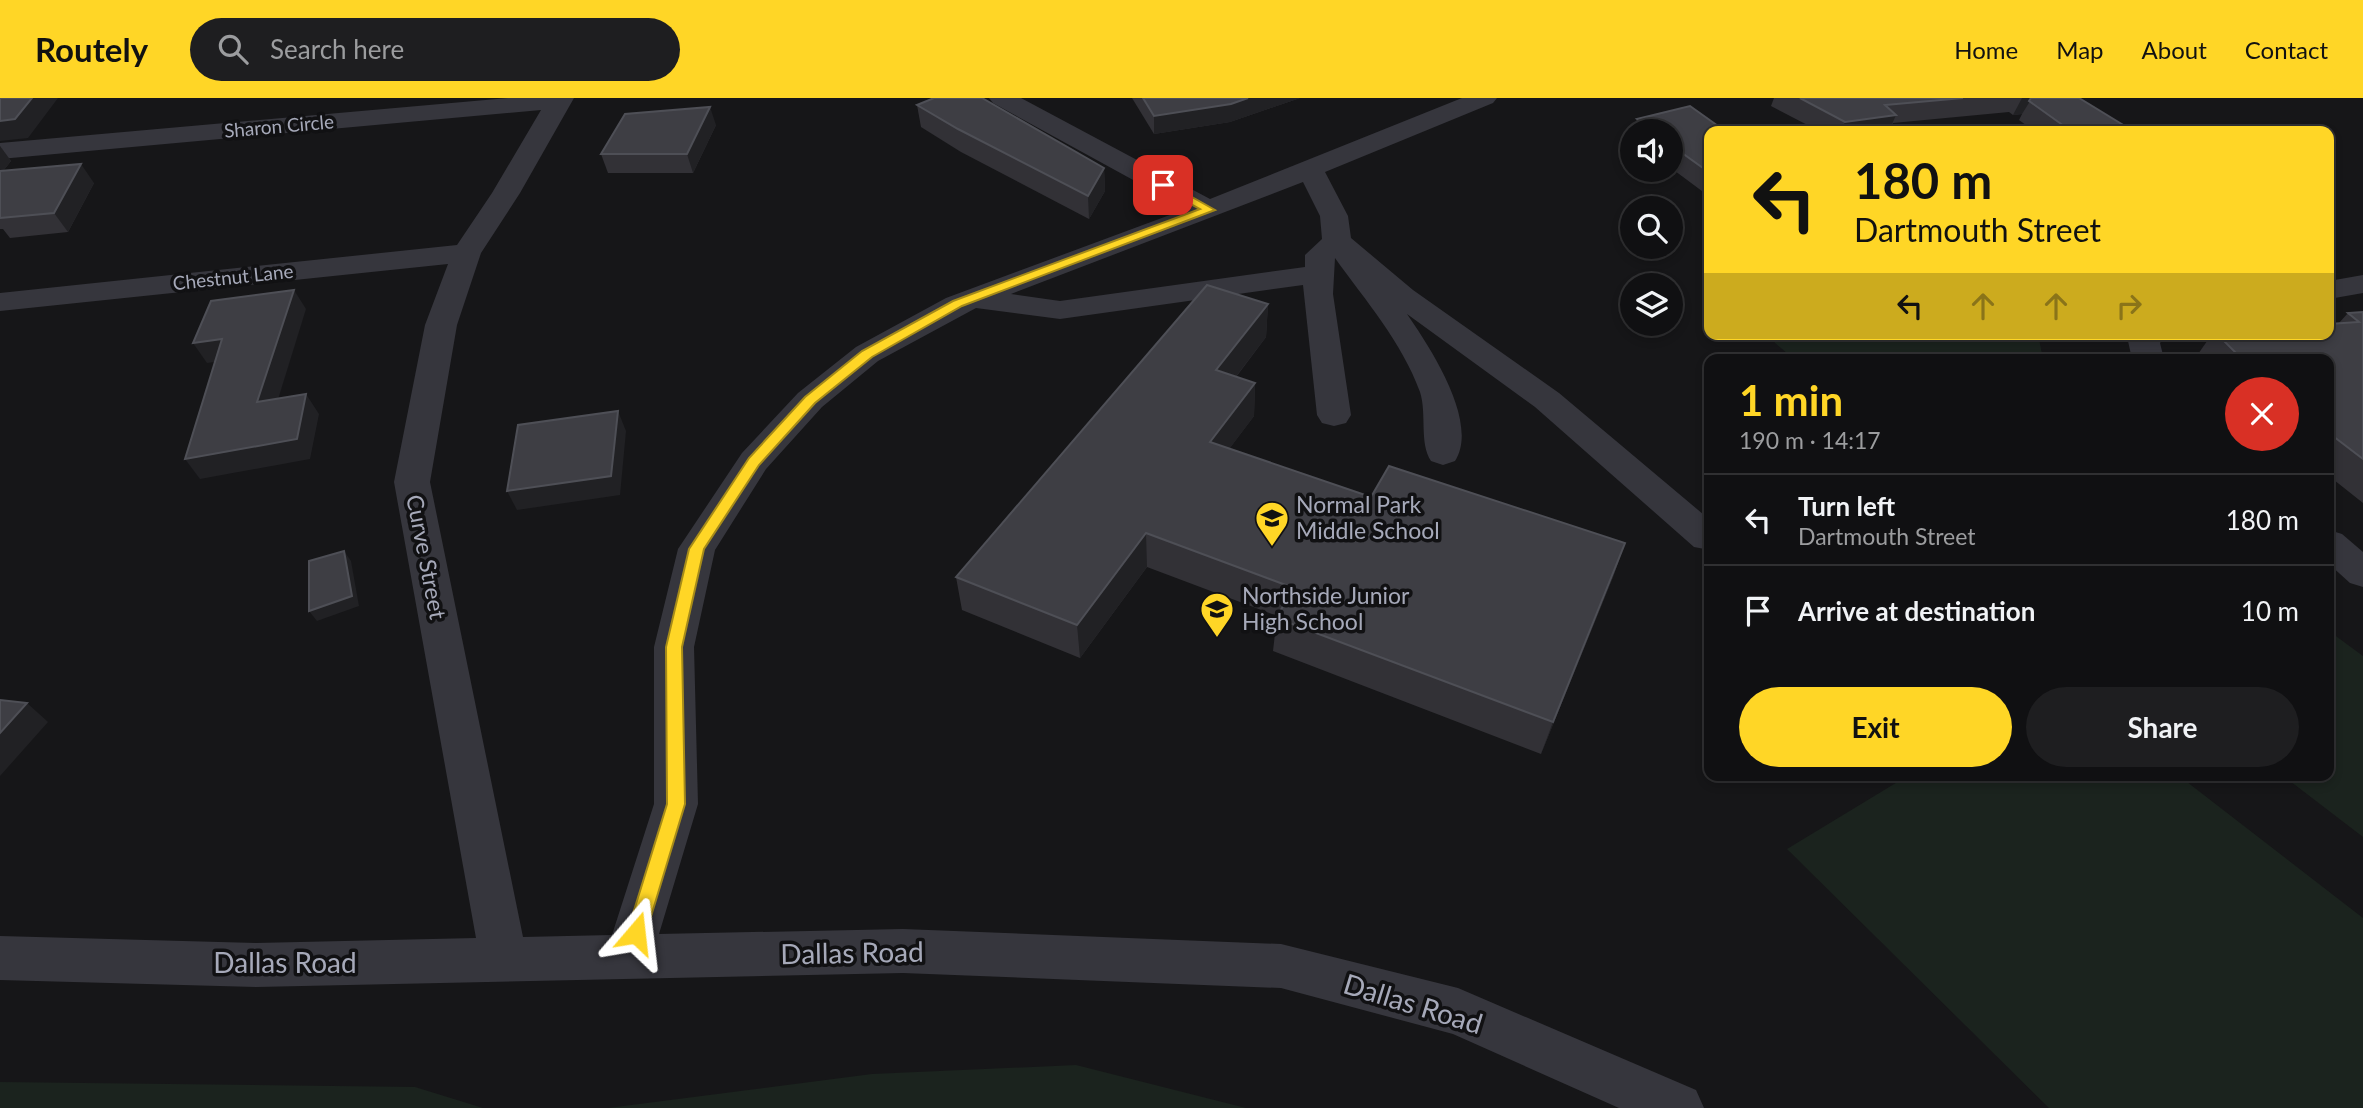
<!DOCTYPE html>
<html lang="en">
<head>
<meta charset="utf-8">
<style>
  body { margin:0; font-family:Lato,sans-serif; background:#1e1e20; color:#f1f3f6; height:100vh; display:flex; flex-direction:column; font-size:26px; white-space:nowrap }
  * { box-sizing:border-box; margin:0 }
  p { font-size:23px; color:#9c9d9f }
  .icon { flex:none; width:38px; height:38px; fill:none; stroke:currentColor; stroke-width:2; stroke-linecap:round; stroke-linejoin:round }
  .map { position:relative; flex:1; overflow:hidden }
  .panel { position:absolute; left:1704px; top:256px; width:630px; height:427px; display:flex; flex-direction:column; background:#101012; border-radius:14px; box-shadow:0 4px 10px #0003,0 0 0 2px #303032 }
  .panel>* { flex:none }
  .banner { position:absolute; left:1704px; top:28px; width:630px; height:214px; border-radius:14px; box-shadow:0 4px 10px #0003,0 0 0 2px #303032; background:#ffd626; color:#111; overflow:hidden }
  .fabs { position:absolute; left:1620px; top:21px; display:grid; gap:14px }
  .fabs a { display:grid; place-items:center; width:63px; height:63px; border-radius:50%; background:#101012; box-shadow:0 4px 10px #0003,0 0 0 2px #303032; font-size:35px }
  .pin { position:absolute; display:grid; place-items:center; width:60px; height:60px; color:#fff; margin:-30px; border-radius:14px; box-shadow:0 4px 10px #0006 }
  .me { position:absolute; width:77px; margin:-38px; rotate:17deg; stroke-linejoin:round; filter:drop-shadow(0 0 5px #0008) }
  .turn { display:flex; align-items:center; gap:24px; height:147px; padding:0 35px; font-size:32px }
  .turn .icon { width:91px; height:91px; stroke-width:2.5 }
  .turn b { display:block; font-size:49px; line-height:60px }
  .lanes { display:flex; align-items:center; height:66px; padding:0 35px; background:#0003; justify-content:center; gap:35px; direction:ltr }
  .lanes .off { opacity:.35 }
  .round { display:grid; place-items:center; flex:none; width:74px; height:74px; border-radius:37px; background:#1e1e20 }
  .overview { display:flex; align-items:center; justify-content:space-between; height:119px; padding:0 35px }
  h1 { font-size:42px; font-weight:700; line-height:52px; color:#ffd626 }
  .primary-button { display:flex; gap:14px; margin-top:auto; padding:14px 35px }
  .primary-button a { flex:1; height:80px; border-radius:42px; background:#ffd626; color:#111; font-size:28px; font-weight:700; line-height:80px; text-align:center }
  .primary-button a+a { background:#1e1e20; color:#f1f3f6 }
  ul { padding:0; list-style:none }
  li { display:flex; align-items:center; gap:21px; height:91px; padding:0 35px; border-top:2px solid #303032 }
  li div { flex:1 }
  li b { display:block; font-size:26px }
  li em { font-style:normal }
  header { display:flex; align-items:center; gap:42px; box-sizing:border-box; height:98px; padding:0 35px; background:#ffd626; color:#111 }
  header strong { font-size:33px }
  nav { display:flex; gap:38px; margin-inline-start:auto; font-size:24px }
  .search { width:490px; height:63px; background:#1e1e20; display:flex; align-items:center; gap:18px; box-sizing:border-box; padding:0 24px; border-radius:38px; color:#9c9d9f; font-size:26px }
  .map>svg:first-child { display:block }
</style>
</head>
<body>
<header>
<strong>Routely</strong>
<div class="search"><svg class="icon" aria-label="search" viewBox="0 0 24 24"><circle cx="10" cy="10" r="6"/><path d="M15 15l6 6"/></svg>Search here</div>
<nav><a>Home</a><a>Map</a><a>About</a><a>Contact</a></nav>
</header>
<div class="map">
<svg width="2363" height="1010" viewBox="0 0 2363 1010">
  <rect width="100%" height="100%" fill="#161618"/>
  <g fill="#1b231e">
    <path d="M 1771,236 L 2038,236 L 2043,261 L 1794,261 L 1775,245 Z"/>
    <path d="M 2329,533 L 2363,558 L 2363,739 L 2282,677 L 2329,677 Z"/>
    <path d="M 1909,677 L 2178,677 L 2363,820 L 2363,1010 L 2049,1010 L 1787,751 Z"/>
    <path d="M 1076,967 L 1246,1010 L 608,1010 L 872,976 Z"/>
    <path d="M 0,984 L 415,989 L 483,1010 L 0,1010 Z"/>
  </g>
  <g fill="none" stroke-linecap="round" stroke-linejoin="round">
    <g fill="#36363d" fill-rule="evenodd">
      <path d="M 508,0 L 574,0 L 520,95 L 481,155 L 457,227 L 430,384 L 523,839 L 612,837 L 654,706 L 654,549 L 678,451 L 742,355 L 798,295 L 856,249 L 946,200 L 1186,111 L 993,5 L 989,0 L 1021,0 L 1210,101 L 1462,0 L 1497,0 L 1493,5 L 1325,74 L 1348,118 L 1351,140 L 1413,192 L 1559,295 L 1710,422 L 1710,452 L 1694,449 L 1535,309 L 1407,216 C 1429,248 1480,324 1455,363 L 1443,367 L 1431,363 C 1419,345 1427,316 1420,294 C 1402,244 1365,202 1335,160 L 1333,196 L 1351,317 L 1346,325 L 1334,328 L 1322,325 L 1317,317 L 1303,187 L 1060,221 L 976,210 L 878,263 L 822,309 L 766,371 L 715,452 L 694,549 L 698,706 L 659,836 L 903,831 L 1281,846 L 1458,890 L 1696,992 L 1704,1010 L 1619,1010 L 1453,936 L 1281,890 L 903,875 L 256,889 L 0,882 L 0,838 L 256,845 L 476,840 L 394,384 L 425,227 L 448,166 L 0,213 L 0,195 L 457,147 L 492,95 L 541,12 L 0,61 L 0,45 ZM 1303,84 L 1320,118 L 1322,141 L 1305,157 L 1305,169 L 1060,203 L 1011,196 Z"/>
      <path d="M 2363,177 L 2363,195 L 2329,201 L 2329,183 Z"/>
      <path d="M 2133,236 L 2167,236 L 2160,245 L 2164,261 L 2132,261 L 2128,243 Z"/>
      <path d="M 2329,432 L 2342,436 L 2363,454 L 2363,489 L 2350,485 L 2329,466 Z"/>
    </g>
  </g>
  <g fill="#323136">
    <path d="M 1132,0 L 1300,0 L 1230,24 L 1154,36 Z"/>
    <path d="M 1774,0 L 2079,0 L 2133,33 L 2034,33 L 2019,22 L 2022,16 L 2013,17 L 2009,14 L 1893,25 L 1889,33 L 1819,33 L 1771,8 Z"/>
    <path d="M 917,7 L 1104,70 L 1105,93 L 1089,121 L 961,54 L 921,29 Z"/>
    <path d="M 1637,21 L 1710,33 L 1710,99 L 1671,70 L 1671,33 L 1633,33 Z"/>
    <path d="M 716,27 L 693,75 L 608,75 L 601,56 Z"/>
    <path d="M 0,48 L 11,63 L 3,73 L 94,85 L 68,134 L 10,140 L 3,131 L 0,131 Z"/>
    <path d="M 1268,206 L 1266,239 L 1236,279 L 1255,285 L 1254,318 L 1229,351 L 1371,399 L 1625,445 L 1613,479 L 1541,656 L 1273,553 L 1277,518 L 1147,469 L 1080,560 L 962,512 L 956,479 Z"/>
    <path d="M 2363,214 L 2363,405 L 2329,378 L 2329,261 L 2198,261 L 2196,259 L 2212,236 L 2329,236 L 2348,215 Z"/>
  </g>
  <g fill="#212124">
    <path d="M 32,0 L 58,0 L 28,40 L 0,43 L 0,23 Z"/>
    <path d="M 1248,0 L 1300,0 L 1230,24 L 1154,36 L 1154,18 Z"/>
    <path d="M 2022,0 L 2032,0 L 2022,16 L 2013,17 Z"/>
    <path d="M 710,9 L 716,27 L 693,75 L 687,56 Z"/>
    <path d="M 1896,17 L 1889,33 L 1841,33 L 1845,24 Z"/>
    <path d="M 0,48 L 11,63 L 0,77 Z"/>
    <path d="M 81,66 L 94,85 L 68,134 L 54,115 Z"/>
    <path d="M 1104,70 L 1105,93 L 1089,121 L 1088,98 Z"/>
    <path d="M 294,192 L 306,211 L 271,324 L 257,304 Z"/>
    <path d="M 1268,206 L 1266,239 L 1215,306 L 1216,272 Z"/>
    <path d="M 222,241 L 235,261 L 207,265 L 193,245 Z"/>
    <path d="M 1255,285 L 1254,318 L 1209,378 L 1210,344 Z"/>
    <path d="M 306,296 L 319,316 L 310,361 L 200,381 L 185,361 Z"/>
    <path d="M 618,313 L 626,333 L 620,397 L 517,412 L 507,393 Z"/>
    <path d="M 1146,435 L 1147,469 L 1080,560 L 1077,527 Z"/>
    <path d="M 1625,445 L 1613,479 L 1541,656 L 1553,624 Z"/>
    <path d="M 344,453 L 351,463 L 359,508 L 317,523 L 309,513 Z"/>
    <path d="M 27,605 L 48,624 L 0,678 L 0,635 Z"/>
  </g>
  <g fill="#3e3e44" stroke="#4e4f56" stroke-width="2">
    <path d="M 0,0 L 32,0 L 15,21 L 0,23 Z"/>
    <path d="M 934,0 L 982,0 L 1104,70 L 1088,98 L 958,31 L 917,7 Z"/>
    <path d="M 1143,0 L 1248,0 L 1231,6 L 1154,18 Z"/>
    <path d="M 1800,0 L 1963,0 L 1885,7 L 1896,17 L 1845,24 Z"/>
    <path d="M 2031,0 L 2079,0 L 2133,33 L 2071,33 L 2029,3 Z"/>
    <path d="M 1690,8 L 1725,33 L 1710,33 L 1710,75 L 1671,47 L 1671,33 L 1653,33 L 1637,21 Z"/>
    <path d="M 710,9 L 687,56 L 601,56 L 625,16 Z"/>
    <path d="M 81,66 L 54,115 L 0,120 L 0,73 Z"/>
    <path d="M 1207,187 L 1268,206 L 1216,272 L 1255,285 L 1210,344 L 1371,399 L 1389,368 L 1625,445 L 1553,624 L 1276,520 L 1294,490 L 1146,435 L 1077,527 L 956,479 Z"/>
    <path d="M 294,192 L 257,304 L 306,296 L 297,341 L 185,361 L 222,241 L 193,245 L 211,203 Z"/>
    <path d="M 2363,214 L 2363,361 L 2329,335 L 2329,261 L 2242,261 L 2217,236 L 2329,236 L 2329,226 L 2359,224 L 2348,215 Z"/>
    <path d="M 618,313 L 611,378 L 507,393 L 518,327 Z"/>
    <path d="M 344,453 L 352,498 L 309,513 L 309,463 Z"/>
    <path d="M 0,602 L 27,605 L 0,635 Z"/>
  </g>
  <path fill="#ffd626" stroke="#a68b19" stroke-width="2" d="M 1159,85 L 1167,85 L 1215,112 L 962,208 L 872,259 L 815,305 L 759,367 L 704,451 L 682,549 L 685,706 L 646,835 L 643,841 L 636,844 L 629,841 L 627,835 L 667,706 L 666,549 L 689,451 L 749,360 L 805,299 L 862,253 L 953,203 L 1200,111 L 1159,89 Z"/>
  <defs>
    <symbol id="school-pin" viewBox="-11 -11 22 30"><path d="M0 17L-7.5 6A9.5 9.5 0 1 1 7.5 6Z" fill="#ffd626" stroke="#111113"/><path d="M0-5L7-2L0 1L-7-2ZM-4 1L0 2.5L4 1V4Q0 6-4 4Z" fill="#111"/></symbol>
  </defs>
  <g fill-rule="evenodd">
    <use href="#school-pin" x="1253" y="401" width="38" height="52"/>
    <use href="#school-pin" x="1198" y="492" width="38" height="52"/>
  </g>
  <g text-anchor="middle" stroke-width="7" stroke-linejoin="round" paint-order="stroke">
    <g font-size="19" fill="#a6a9b9" stroke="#111113">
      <text transform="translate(279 28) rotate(-5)" y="7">Sharon Circle</text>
      <text transform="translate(233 179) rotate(-6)" y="7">Chestnut Lane</text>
    </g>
    <g font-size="23" fill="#a6a9b9" stroke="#111113" text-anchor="start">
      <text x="1296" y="415">Normal Park<tspan x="1296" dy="26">Middle School</tspan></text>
      <text x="1242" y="506">Northside Junior<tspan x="1242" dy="26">High School</tspan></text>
    </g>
    <g font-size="23" fill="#a6a9b9" stroke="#111113">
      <text transform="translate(426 459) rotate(79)" y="8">Curve Street</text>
    </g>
    <g font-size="28" fill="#a6a9b9" stroke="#111113">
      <text transform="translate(852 855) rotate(-1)" y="10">Dallas Road</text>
      <text x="285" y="875">Dallas Road</text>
      <text transform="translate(1413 906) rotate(17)" y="10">Dallas Road</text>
    </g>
  </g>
</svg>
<div class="fabs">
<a><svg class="icon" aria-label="sound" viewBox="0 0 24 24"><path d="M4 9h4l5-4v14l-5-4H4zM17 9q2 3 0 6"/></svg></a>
<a><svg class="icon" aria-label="search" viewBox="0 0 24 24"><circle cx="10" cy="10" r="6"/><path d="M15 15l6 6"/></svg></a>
<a><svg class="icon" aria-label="layers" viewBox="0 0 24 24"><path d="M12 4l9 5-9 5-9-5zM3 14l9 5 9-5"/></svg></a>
</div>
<div class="pin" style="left:1163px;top:87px;background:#d93025"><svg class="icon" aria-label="arrive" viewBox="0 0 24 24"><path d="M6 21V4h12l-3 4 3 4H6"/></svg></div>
<svg class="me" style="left:636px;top:835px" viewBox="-20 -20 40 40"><path d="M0-17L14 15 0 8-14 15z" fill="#ffd626" stroke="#fff" stroke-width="4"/></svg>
<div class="banner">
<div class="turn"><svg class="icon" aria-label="left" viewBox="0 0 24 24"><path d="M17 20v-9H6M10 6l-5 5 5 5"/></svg><div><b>180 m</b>Dartmouth Street</div></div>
<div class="lanes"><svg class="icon" aria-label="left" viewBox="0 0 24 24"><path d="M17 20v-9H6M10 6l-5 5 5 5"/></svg><svg class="icon off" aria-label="ahead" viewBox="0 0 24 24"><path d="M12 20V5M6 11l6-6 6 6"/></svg><svg class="icon off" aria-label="ahead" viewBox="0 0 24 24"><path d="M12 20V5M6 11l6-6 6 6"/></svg><svg class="icon off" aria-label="right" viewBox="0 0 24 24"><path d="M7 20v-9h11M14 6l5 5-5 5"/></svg></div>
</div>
<section class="panel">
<div class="overview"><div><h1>1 min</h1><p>190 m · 14:17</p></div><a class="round" style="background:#d93025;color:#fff"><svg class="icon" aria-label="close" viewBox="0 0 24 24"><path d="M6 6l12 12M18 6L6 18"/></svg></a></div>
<ul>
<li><svg class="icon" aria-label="left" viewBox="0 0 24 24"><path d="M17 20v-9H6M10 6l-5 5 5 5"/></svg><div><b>Turn left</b><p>Dartmouth Street</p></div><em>180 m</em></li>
<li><svg class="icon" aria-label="arrive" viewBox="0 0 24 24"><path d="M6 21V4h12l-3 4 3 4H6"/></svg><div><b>Arrive at destination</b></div><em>10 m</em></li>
</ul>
<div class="primary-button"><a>Exit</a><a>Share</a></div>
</section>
</div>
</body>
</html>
